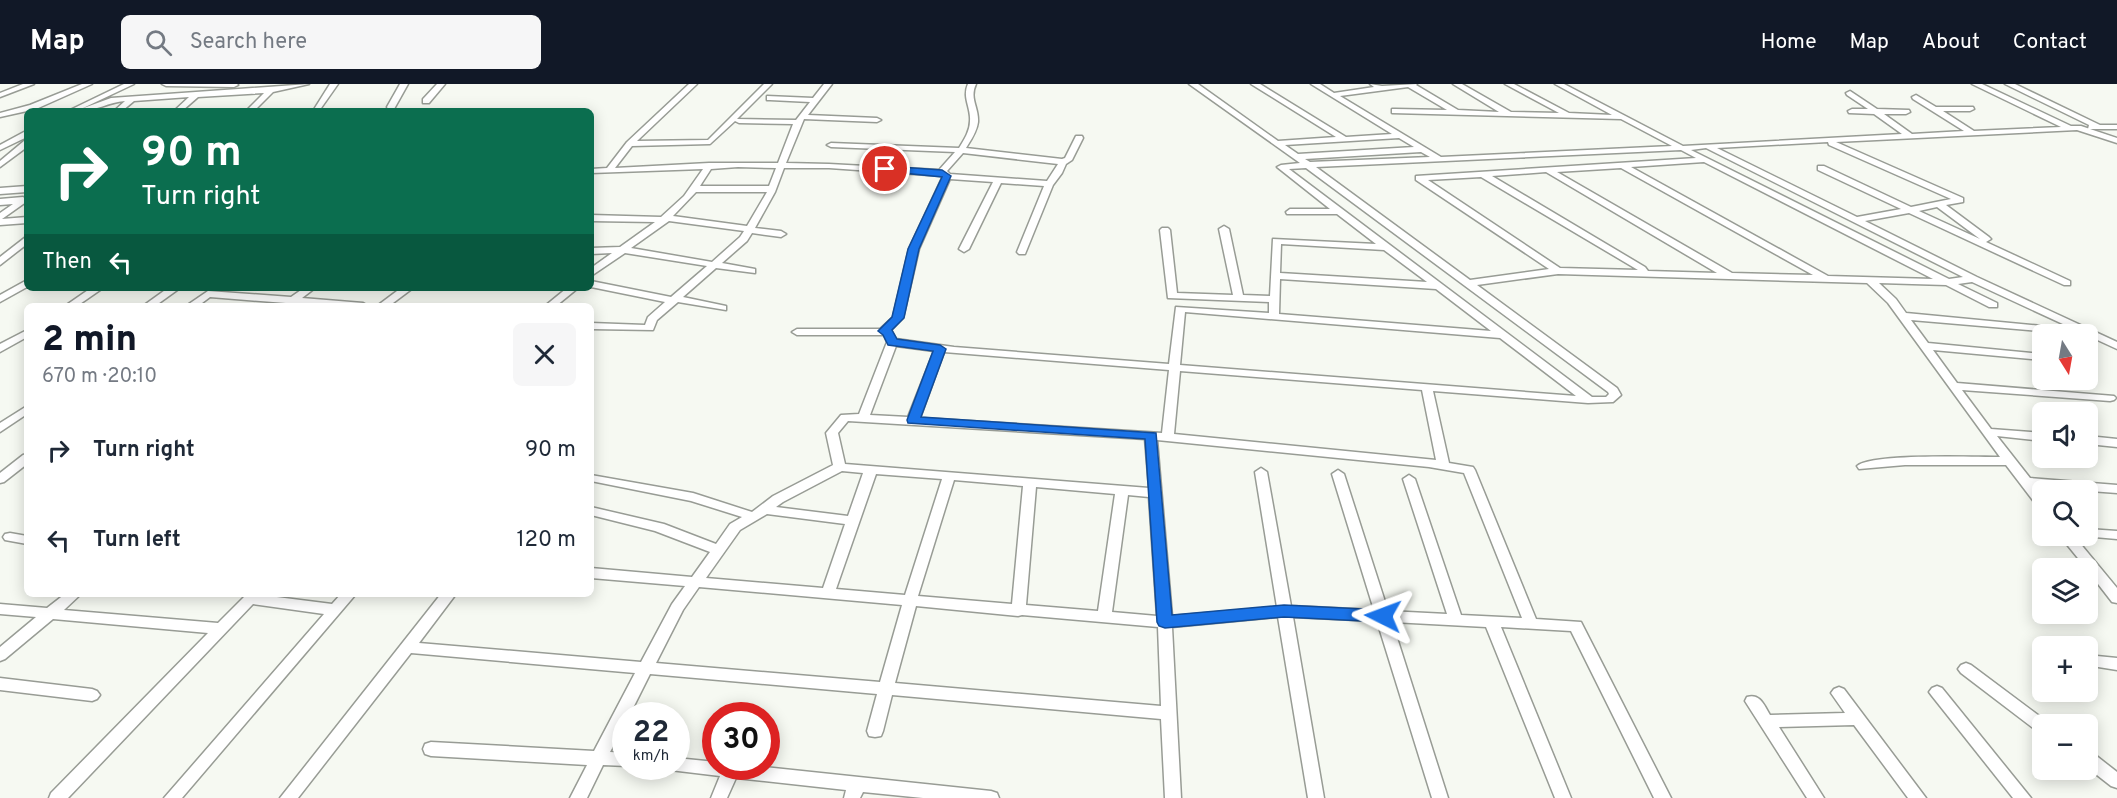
<!DOCTYPE html>
<html lang="en">
<head>
<meta charset="utf-8">
<style>
  body { margin:0; font-family:Overpass,sans-serif; background:#f6f6f7; color:#1f2937; height:100vh; display:flex; flex-direction:column; font-size:22px; white-space:nowrap }
  * { box-sizing:border-box; margin:0 }
  p { font-size:20px; color:#747a83 }
  .icon { flex:none; width:33px; height:33px; fill:none; stroke:currentColor; stroke-width:2; stroke-linecap:round; stroke-linejoin:round }
  .map { position:relative; flex:1; overflow:hidden }
  .panel { position:absolute; left:24px; top:219px; width:570px; height:294px; display:flex; flex-direction:column; background:#fff; border-radius:9px; box-shadow:0 3px 15px #0003 }
  .panel>* { flex:none }
  .guide { position:absolute; left:24px; top:24px; width:570px; height:183px; border-radius:9px; box-shadow:0 3px 15px #0003; background:#0b6e4f; color:#fff; overflow:hidden }
  .needle { width:39px; rotate:169deg }
  .controls { position:absolute; left:2032px; top:240px; display:grid; gap:12px }
  .controls a { display:grid; place-items:center; width:66px; height:66px; border-radius:9px; background:#fff; box-shadow:0 3px 15px #0003; font-size:30px }
  .speed { position:absolute; left:612px; top:618px; display:flex; gap:12px; font-size:30px; font-weight:700; text-align:center }
  .speed>* { display:grid; place-content:center; width:78px; height:78px; border-radius:50%; background:#fff; box-shadow:0 3px 15px #0003; line-height:1 }
  .speed small { font-size:15px; font-weight:400 }
  .speed .limit { border:9px solid #d22; background:#fff; color:#111 }
  .pin { position:absolute; display:grid; place-items:center; width:51px; height:51px; color:#fff; margin:-26px; border:3px solid #fff; border-radius:50%; box-shadow:0 2px 6px #0007 }
  .me { position:absolute; width:66px; margin:-33px; rotate:273deg; stroke-linejoin:round; filter:drop-shadow(0 0 4px #0008) }
  .turn { display:flex; align-items:center; gap:21px; height:126px; padding:0 18px; font-size:27px }
  .turn .icon { width:78px; height:78px; stroke-width:2.5 }
  .turn b { display:block; font-size:42px; line-height:51px }
  .then { display:flex; align-items:center; height:57px; padding:0 18px; background:#0003; gap:12px; font-size:22px }
  .round { display:grid; place-items:center; flex:none; width:63px; height:63px; border-radius:9px; background:#f6f6f7 }
  .overview { display:flex; align-items:center; justify-content:space-between; height:102px; padding:0 18px }
  h1 { font-size:36px; font-weight:800; line-height:45px; color:#111827 }
  ul { padding:0; list-style:none }
  li { display:flex; align-items:center; gap:18px; height:90px; padding:0 18px }
  li div { flex:1 }
  li b { display:block; font-size:22px }
  li em { font-style:normal }
  header { display:flex; align-items:center; gap:36px; box-sizing:border-box; height:84px; padding:0 30px; background:#111827; color:#fff }
  header strong { font-size:28px }
  nav { display:flex; gap:33px; margin-inline-start:auto; font-size:21px }
  .search { width:420px; height:54px; background:#f6f6f7; display:flex; align-items:center; gap:15px; box-sizing:border-box; padding:0 21px; border-radius:9px; color:#747a83; font-size:22px }
  .map>svg:first-child { display:block }
</style>
</head>
<body>
<header>
<strong>Map</strong>
<div class="search"><svg class="icon" aria-label="search" viewBox="0 0 24 24"><circle cx="10" cy="10" r="6"/><path d="M15 15l6 6"/></svg>Search here</div>
<nav><a>Home</a><a>Map</a><a>About</a><a>Contact</a></nav>
</header>
<div class="map">
<svg width="2117" height="714" viewBox="0 0 2117 714">
  <rect width="100%" height="100%" fill="#f6f9f2"/>
  <g fill="none" stroke-linecap="round" stroke-linejoin="round">
    <defs>
      <g id="minor">
        <path d="M 23,0 L 34,0 L 0,13 L 0,9 Z"/>
        <path d="M 82,0 L 92,0 L 36,25 L 0,33 L 0,29 L 30,21 Z"/>
        <path d="M 124,0 L 134,0 L 81,25 L 111,14 L 309,0 L 273,8 L 254,27 L 246,27 L 264,9 L 198,13 L 182,27 L 174,27 L 189,13 L 134,17 L 122,27 L 114,27 L 125,17 C 109,18 96,27 80,27 L 81,25 L 68,27 Z"/>
        <path d="M 162,0 L 237,0 L 238,1 L 234,3 L 166,2 Z"/>
        <path d="M 330,0 L 338,0 L 319,27 L 313,27 Z"/>
        <path d="M 400,0 L 408,0 L 394,25 L 388,25 L 387,23 Z"/>
        <path d="M 437,0 L 445,0 L 429,19 L 423,19 L 423,15 Z"/>
        <path d="M 689,0 L 697,0 L 637,57 L 708,56 L 764,0 L 772,0 L 737,35 L 796,36 L 810,18 L 770,16 L 767,16 L 767,12 L 813,14 L 824,0 L 832,0 L 808,31 L 877,34 L 881,36 L 877,38 L 804,35 L 786,79 L 829,80 L 939,86 L 955,68 L 831,63 L 827,61 L 831,59 L 959,64 C 964,56 970,47 970,37 C 971,23 962,14 968,0 L 976,0 C 969,15 979,23 978,38 C 977,47 971,56 966,64 L 1062,75 L 1065,74 L 1076,52 L 1082,52 L 1083,54 L 1072,76 L 1066,80 L 1062,89 L 1053,101 L 1025,170 L 1019,170 L 1017,168 L 1044,102 L 1001,99 L 969,165 L 964,168 L 959,165 L 993,98 L 950,95 L 919,165 L 903,234 L 891,246 L 896,255 L 954,263 L 1169,280 L 1176,223 L 1269,229 L 1269,218 L 1168,214 L 1160,146 L 1162,144 L 1168,144 L 1170,146 L 1177,209 L 1233,211 L 1219,145 L 1224,142 L 1229,145 L 1243,211 L 1270,212 L 1273,155 L 1376,160 L 1337,130 L 1287,130 L 1286,128 L 1290,125 L 1330,125 L 1277,83 L 1281,81 L 1300,79 L 1189,0 L 1198,0 L 1278,57 L 1336,53 L 1251,0 L 1260,0 L 1346,53 L 1392,50 L 1311,0 L 1320,0 L 1334,9 L 1374,3 L 1370,0 L 1382,2 L 1417,0 L 1416,1 L 1458,26 L 1499,28 L 1453,0 L 1462,0 L 1511,28 L 1559,29 L 1505,0 L 1514,0 L 1569,29 L 1612,31 L 1555,0 L 1564,0 L 1683,62 L 1902,50 L 1874,30 L 1849,29 L 1848,27 L 1852,25 L 1868,25 L 1847,11 L 1846,9 L 1850,7 L 1877,25 L 1909,26 L 1910,28 L 1906,30 L 1884,30 L 1912,50 L 1964,47 L 1913,15 L 1912,13 L 1916,11 L 1936,23 L 1973,23 L 1974,25 L 1970,27 L 1943,27 L 1974,47 L 2061,43 L 1972,0 L 1982,0 L 2071,42 L 2081,42 L 2117,54 L 2117,59 L 2077,46 L 1836,58 L 1963,114 L 1963,118 L 1946,121 L 1989,153 L 1991,155 L 1986,158 L 2070,197 L 2070,201 L 2064,201 L 1909,129 L 1865,137 L 1977,193 L 2117,258 L 2117,265 L 1972,198 L 1958,200 L 1997,219 L 1997,223 L 1989,223 L 1946,201 L 1879,199 L 1896,215 L 1906,229 L 2043,242 L 2044,244 L 2043,246 L 2039,247 L 1911,236 L 1928,259 L 2043,270 L 2043,276 L 1933,266 L 1957,299 L 2114,312 L 2116,314 L 2114,316 L 2110,317 L 1962,306 L 1991,345 L 2043,349 L 2043,357 L 1997,352 L 2030,394 L 2117,401 L 2117,409 L 2036,403 L 2043,411 L 2043,424 L 2038,423 L 2006,381 L 1905,381 L 1859,385 L 1857,382 C 1871,369 1976,373 2000,373 L 1888,219 L 1867,199 L 1558,190 L 1477,201 L 1617,304 L 1621,311 L 1613,318 L 1588,319 L 1433,307 L 1449,379 L 1473,383 L 1475,386 L 1536,535 L 1581,538 L 1671,714 L 1654,714 L 1571,547 L 1501,543 L 1571,714 L 1555,714 L 1486,543 L 1392,538 L 1448,714 L 1432,714 L 1377,537 L 1293,533 L 1324,714 L 1308,714 L 1278,533 L 1172,543 L 1181,714 L 1165,714 L 1161,635 L 892,611 L 883,647 L 881,652 L 875,653 L 869,652 L 867,647 L 877,610 L 650,590 L 629,632 L 626,632 L 626,638 L 610,668 L 626,669 L 627,682 L 603,681 L 587,714 L 570,714 L 587,681 L 431,672 L 425,670 L 423,665 L 425,660 L 431,658 L 594,667 L 635,589 L 411,569 L 298,714 L 280,714 L 441,510 L 456,510 L 419,559 L 641,578 L 672,520 L 685,502 L 591,494 L 591,484 L 692,493 L 710,468 L 655,447 L 591,431 L 591,423 L 664,440 L 716,460 L 730,440 L 742,433 L 691,417 L 591,397 L 591,391 L 693,409 L 752,428 L 773,412 L 833,381 L 826,349 L 841,331 L 859,330 L 887,258 L 884,251 L 797,251 L 792,248 L 797,245 L 880,245 L 893,233 L 909,165 L 943,92 L 829,84 L 784,84 L 775,108 L 755,144 L 781,147 L 786,150 L 781,153 L 752,149 L 747,157 L 722,179 L 755,185 L 755,189 L 716,184 L 683,213 L 726,222 L 726,226 L 678,218 L 657,236 L 653,246 L 591,245 L 591,239 L 645,241 L 648,233 L 665,218 L 591,203 L 591,197 L 671,213 L 707,182 L 625,169 L 591,192 L 591,184 L 612,169 L 591,170 L 591,164 L 620,163 L 655,138 L 591,137 L 591,131 L 661,133 L 684,112 L 703,85 L 591,89 L 591,85 L 607,84 L 627,58 ZM 1408,3 L 1447,26 L 1395,25 L 1392,25 L 1392,29 L 1621,35 L 1672,62 L 1441,73 L 1340,12 ZM 735,37 L 739,39 L 793,40 L 778,79 L 709,79 L 615,84 L 632,62 L 710,60 ZM 1399,54 L 1414,63 L 1298,70 L 1285,61 ZM 1828,58 L 1829,61 L 1951,115 L 1911,123 L 1824,82 L 1818,82 L 1818,86 L 1901,125 L 1857,133 L 1717,64 ZM 1706,64 L 1963,193 L 1949,195 L 1691,66 ZM 1681,66 L 1696,74 L 1416,92 L 1416,96 L 1549,185 L 1470,196 L 1316,83 ZM 1421,68 L 1430,73 L 1310,78 L 1305,75 ZM 963,69 L 1058,80 L 1047,97 L 950,90 L 947,87 ZM 1704,78 L 1933,195 L 1828,192 L 1631,83 ZM 738,83 L 776,84 L 769,102 L 700,102 L 711,85 ZM 1306,84 L 1608,308 L 1609,310 L 1606,313 L 1592,313 L 1289,85 ZM 1621,84 L 1813,191 L 1732,189 L 1557,88 ZM 1546,88 L 1717,189 L 1648,187 L 1645,183 L 1492,92 ZM 1481,93 L 1638,186 L 1560,184 L 1428,96 ZM 696,108 L 767,108 L 747,142 L 673,132 ZM 1937,123 L 1980,155 L 1919,127 ZM 669,137 L 744,147 L 740,153 L 712,178 L 631,164 ZM 1281,160 L 1384,166 L 1427,198 L 1280,189 ZM 1280,195 L 1436,205 L 1491,247 L 1279,230 ZM 1185,228 L 1500,254 L 1576,312 L 1180,281 ZM 896,262 L 934,267 L 908,333 L 870,331 ZM 944,268 L 1169,286 L 1162,349 L 920,334 ZM 1180,287 L 1422,306 L 1436,376 L 1174,350 ZM 848,337 L 1145,355 L 1149,404 L 845,380 L 838,349 ZM 1157,356 L 1429,383 L 1464,389 L 1522,534 L 1461,531 L 1415,395 L 1409,391 L 1403,395 L 1447,530 L 1388,527 L 1344,390 L 1338,386 L 1332,390 L 1374,526 L 1291,522 L 1267,388 L 1261,384 L 1255,388 L 1277,523 L 1172,532 ZM 842,387 L 863,389 L 848,432 L 776,423 L 783,418 ZM 876,390 L 942,395 L 905,511 L 836,505 ZM 954,396 L 1023,402 L 1012,520 L 918,512 ZM 1036,403 L 1115,410 L 1098,527 L 1026,521 ZM 1128,411 L 1149,413 L 1157,532 L 1112,528 ZM 767,430 L 845,440 L 823,504 L 706,494 L 740,446 ZM 699,503 L 902,521 L 880,598 L 656,579 L 683,526 ZM 916,522 L 1018,532 L 1022,531 L 1158,543 L 1161,622 L 895,599 Z"/>
        <path d="M 2005,0 L 2015,0 L 2100,41 L 2117,41 L 2117,45 L 2088,45 L 2089,41 Z"/>
        <path d="M 24,48 L 27,48 L 27,53 L 0,66 L 0,61 Z"/>
        <path d="M 24,57 L 27,57 L 27,63 L 0,83 L 0,77 Z"/>
        <path d="M 27,102 L 27,108 L 0,110 L 0,104 Z"/>
        <path d="M 23,113 L 27,116 L 26,118 L 2,135 L 27,133 L 27,139 L 0,141 L 0,129 L 13,120 L 0,121 L 0,115 Z"/>
        <path d="M 27,152 L 27,160 L 0,181 L 0,173 Z"/>
        <path d="M 27,196 L 27,203 L 0,218 L 0,211 Z"/>
        <path d="M 91,204 L 103,204 L 77,222 L 65,222 Z"/>
        <path d="M 168,204 L 180,204 L 155,222 L 143,222 Z"/>
        <path d="M 304,204 L 315,204 L 302,214 L 363,219 L 368,222 L 324,222 L 210,213 L 198,222 L 186,222 L 208,207 L 291,213 Z"/>
        <path d="M 401,204 L 413,204 L 389,222 L 377,222 Z"/>
        <path d="M 567,204 L 578,204 L 556,222 L 545,222 Z"/>
        <path d="M 27,246 L 27,253 L 0,268 L 0,260 Z"/>
        <path d="M 27,322 L 27,330 L 0,348 L 0,339 Z"/>
        <path d="M 2088,352 L 2117,355 L 2117,363 L 2088,360 Z"/>
        <path d="M 27,370 L 27,380 L 4,398 L 0,399 L 0,389 L 23,371 Z"/>
        <path d="M 2088,445 L 2117,447 L 2117,455 L 2083,452 L 2088,452 Z"/>
        <path d="M 10,449 L 27,452 L 27,460 L 5,456 L 3,453 L 5,450 Z"/>
        <path d="M 2060,452 L 2074,452 L 2117,504 L 2117,519 L 2112,518 L 2088,487 L 2088,484 L 2086,484 Z"/>
        <path d="M 65,510 L 81,510 L 64,526 L 218,539 L 247,510 L 262,510 L 261,511 L 332,520 L 341,510 L 356,510 L 182,714 L 164,714 L 324,530 L 253,520 L 68,714 L 49,714 L 51,709 L 208,549 L 53,535 L 5,575 L 0,577 L 0,563 L 36,533 L 0,530 L 0,520 L 47,524 Z"/>
        <path d="M 2097,572 L 2117,574 L 2117,586 L 2092,582 L 2089,578 L 2092,574 Z"/>
        <path d="M 1966,579 L 1971,581 L 2050,640 L 2043,640 L 2043,648 L 2037,647 L 1961,589 L 1958,585 L 1961,581 Z"/>
        <path d="M 0,594 L 92,605 L 97,607 L 100,611 L 97,615 L 92,617 L 0,606 Z"/>
        <path d="M 1937,602 L 1942,604 L 2031,714 L 2013,714 L 1932,612 L 1929,608 L 1932,604 Z"/>
        <path d="M 1839,603 L 1844,605 L 1926,714 L 1908,714 L 1854,641 L 1779,643 L 1824,714 L 1807,714 L 1745,617 L 1747,613 C 1760,609 1764,621 1770,631 L 1845,629 L 1831,609 L 1834,605 Z"/>
        <path d="M 2088,668 L 2094,670 L 2117,688 L 2117,704 L 2111,702 L 2088,684 Z"/>
        <path d="M 676,674 L 716,678 L 716,682 L 756,682 L 991,707 L 997,709 L 999,714 L 923,714 L 863,708 L 860,714 L 844,714 L 846,706 L 736,694 L 727,714 L 711,714 L 720,692 L 670,686 L 669,682 L 676,682 Z"/>
      </g>
    </defs>
    <use href="#minor" stroke="#989c95" stroke-width="3"/>
    <use href="#minor" fill="#fff" fill-rule="evenodd"/>
  </g>
  <path fill="#1a73e8" stroke="#114b97" stroke-width="1.5" d="M 885,82 L 942,86 L 951,92 L 919,165 L 904,234 L 892,246 L 897,255 L 940,261 L 946,265 L 921,333 L 1156,349 L 1172,531 L 1284,521 L 1383,526 L 1389,527 L 1391,532 L 1389,536 L 1383,538 L 1284,533 L 1165,544 L 1159,542 L 1157,538 L 1145,355 L 908,339 L 907,336 L 933,267 L 888,261 L 883,251 L 878,247 L 892,233 L 908,165 L 942,93 L 882,87 L 882,83 Z"/>
</svg>
<div class="controls">
<a><svg class="needle" viewBox="-14 -14 28 28"><path d="M0-13l5 13h-10z" fill="#e53935"/><path d="M0 13l5-13h-10z" fill="#747a83"/></svg></a>
<a><svg class="icon" aria-label="sound" viewBox="0 0 24 24"><path d="M4 9h4l5-4v14l-5-4H4zM17 9q2 3 0 6"/></svg></a>
<a><svg class="icon" aria-label="search" viewBox="0 0 24 24"><circle cx="10" cy="10" r="6"/><path d="M15 15l6 6"/></svg></a>
<a><svg class="icon" aria-label="layers" viewBox="0 0 24 24"><path d="M12 4l9 5-9 5-9-5zM3 14l9 5 9-5"/></svg></a>
<a>+</a>
<a>−</a>
</div>
<div class="speed"><div>22<small>km/h</small></div><div class="limit">30</div></div>
<div class="pin" style="left:885px;top:85px;background:#d93025"><svg class="icon" aria-label="arrive" viewBox="0 0 24 24"><path d="M6 21V4h12l-3 4 3 4H6"/></svg></div>
<svg class="me" style="left:1383px;top:532px" viewBox="-20 -20 40 40"><path d="M0-17L14 15 0 8-14 15z" fill="#1a73e8" stroke="#fff" stroke-width="4"/></svg>
<div class="guide">
<div class="turn"><svg class="icon" aria-label="right" viewBox="0 0 24 24"><path d="M7 20v-9h11M14 6l5 5-5 5"/></svg><div><b>90 m</b>Turn right</div></div>
<div class="then">Then<svg class="icon" aria-label="left" viewBox="0 0 24 24"><path d="M17 20v-9H6M10 6l-5 5 5 5"/></svg></div>
</div>
<section class="panel">
<div class="overview"><div><h1>2 min</h1><p>670 m · 20:10</p></div><a class="round"><svg class="icon" aria-label="close" viewBox="0 0 24 24"><path d="M6 6l12 12M18 6L6 18"/></svg></a></div>
<ul>
<li><svg class="icon" aria-label="right" viewBox="0 0 24 24"><path d="M7 20v-9h11M14 6l5 5-5 5"/></svg><div><b>Turn right</b></div><em>90 m</em></li>
<li><svg class="icon" aria-label="left" viewBox="0 0 24 24"><path d="M17 20v-9H6M10 6l-5 5 5 5"/></svg><div><b>Turn left</b></div><em>120 m</em></li>
</ul>
</section>
</div>
</body>
</html>
